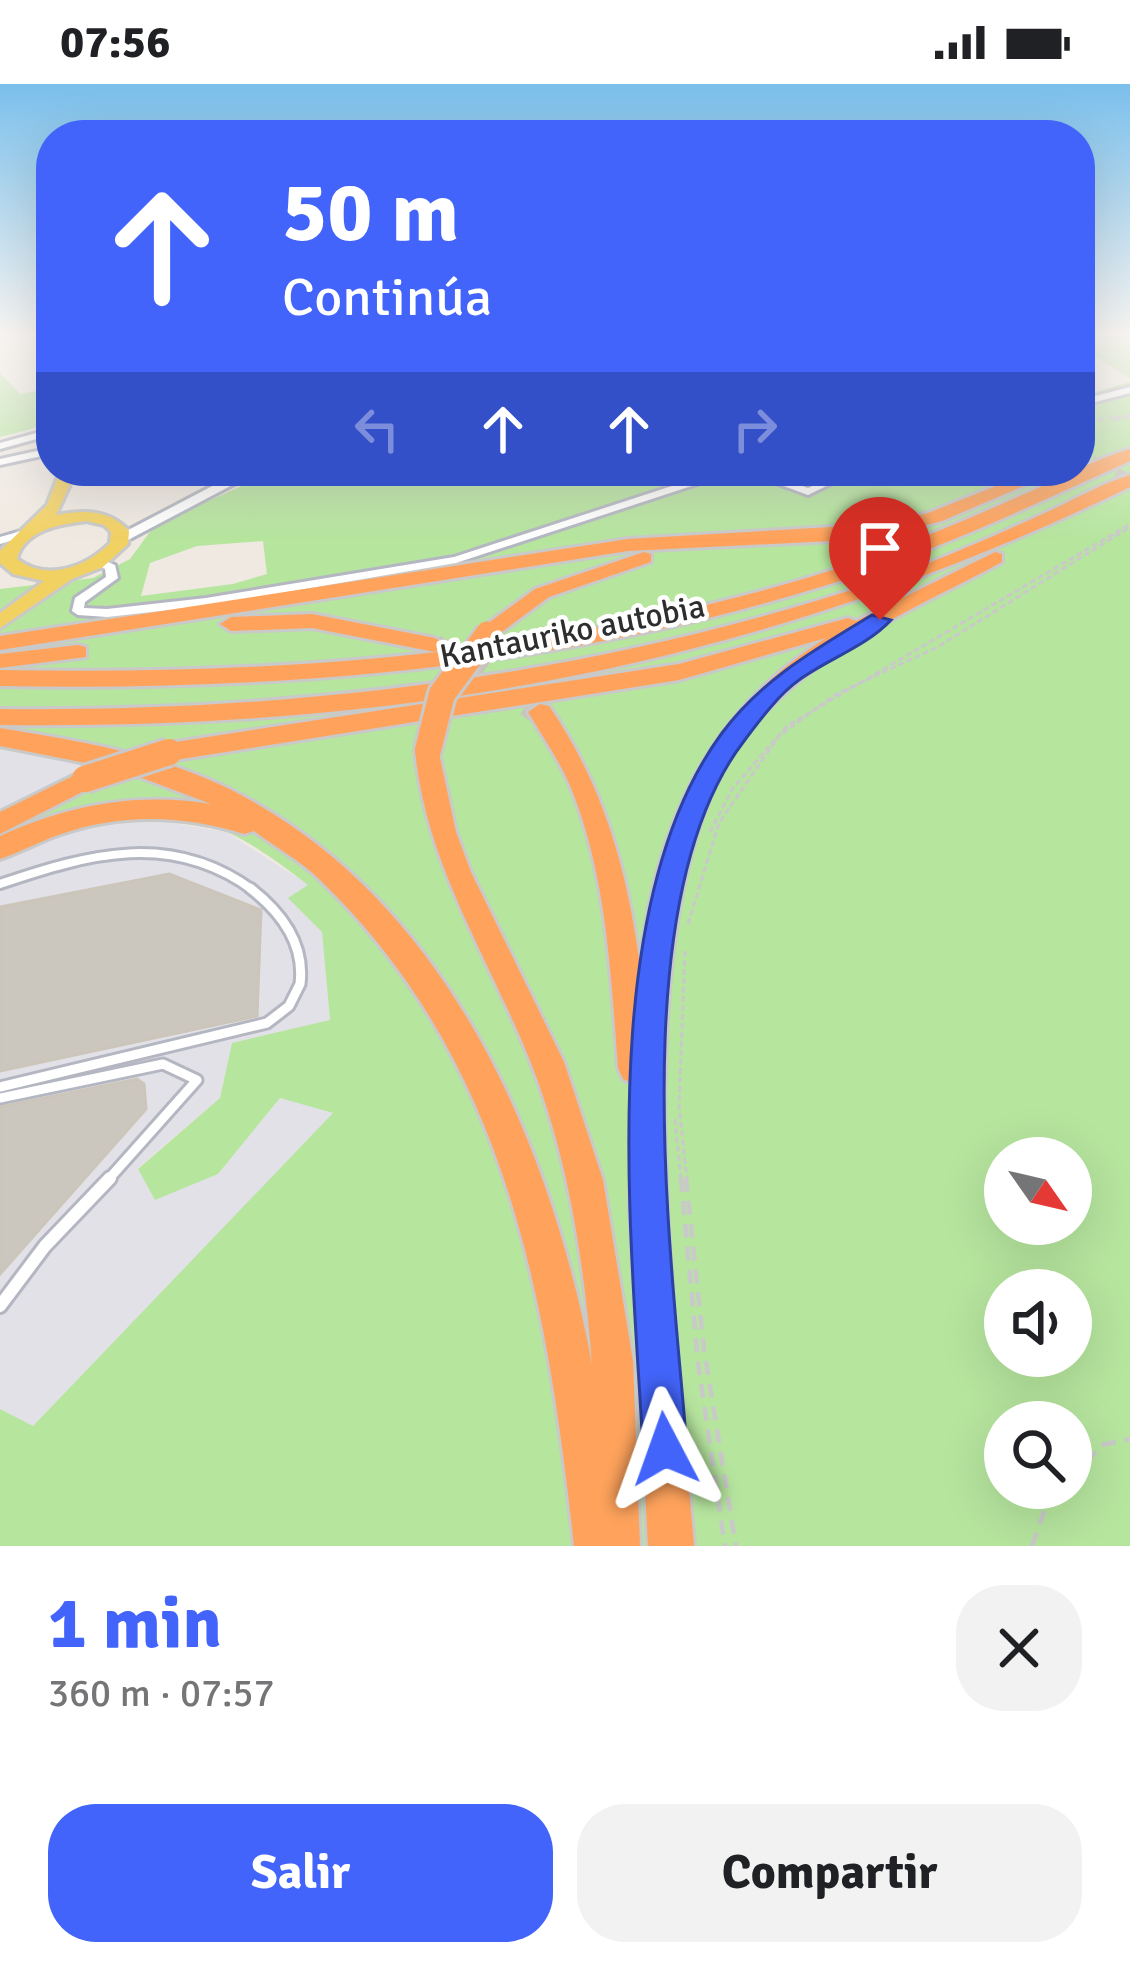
<!DOCTYPE html>
<html lang="es">
<head>
<meta charset="utf-8">
<style>
  body { margin:0; font-family:Signika,sans-serif; background:#f2f2f2; color:#202124; height:100vh; display:flex; flex-direction:column; font-size:45px; white-space:nowrap }
  * { box-sizing:border-box; margin:0 }
  p { font-size:39px; color:#757577 }
  .icon { flex:none; width:66px; height:66px; fill:none; stroke:currentColor; stroke-width:2; stroke-linecap:round; stroke-linejoin:round }
  .map { position:relative; height:1462px; overflow:hidden }
  .side { display:flex; flex-direction:column; background:#fff; flex:1 }
  .side>* { flex:none }
  .top-card { position:absolute; left:36px; top:36px; width:1059px; height:366px; border-radius:48px; box-shadow:0 12px 48px #0002; background:#4264fb; color:#fff; overflow:hidden }
  .needle { width:78px; rotate:124deg }
  .controls { position:absolute; left:984px; top:1053px; display:grid; gap:24px }
  .controls a { display:grid; place-items:center; width:108px; height:108px; border-radius:50%; background:#fff; box-shadow:0 12px 48px #0002; font-size:60px }
  .pin { position:absolute; display:grid; place-items:center; width:102px; height:102px; color:#fff; margin:-123px -51px; border-radius:50% 50% 50% 0; rotate:-45deg; box-shadow:0 0 12px #0007 }
  .pin .icon { rotate:45deg }
  .me { position:absolute; width:132px; margin:-66px; rotate:356deg; stroke-linejoin:round; filter:drop-shadow(0 0 9px #0008) }
  .turn { display:flex; align-items:center; gap:42px; height:252px; padding:0 48px; font-size:54px }
  .turn .icon { width:156px; height:156px; stroke-width:2.5 }
  .turn b { display:block; font-size:84px; line-height:102px }
  .lanes { display:flex; align-items:center; height:114px; padding:0 48px; background:#0003; justify-content:center; gap:60px; direction:ltr }
  .lanes .off { opacity:.35 }
  .round { display:grid; place-items:center; flex:none; width:126px; height:126px; border-radius:48px; background:#f2f2f2 }
  .summary { display:flex; align-items:center; justify-content:space-between; height:204px; padding:0 48px }
  h1 { font-size:72px; font-weight:800; line-height:90px; color:#4264fb }
  .cta { display:flex; gap:24px; margin-top:auto; padding:24px 48px }
  .cta a { flex:1; height:138px; border-radius:48px; background:#4264fb; color:#fff; font-size:48px; font-weight:800; line-height:138px; text-align:center }
  .cta a+a { background:#f2f2f2; color:#202124 }
  .status { display:flex; justify-content:space-between; align-items:center; height:84px; padding:0 60px; background:#fff; direction:ltr }
  .status svg { height:33px; fill:currentColor }
  .map>svg:first-child { display:block }
</style>
</head>
<body>
<div class="status"><b>07:56</b><svg viewBox="0 0 49 12"><path d="M0 12V9h3v3zM5 12V6h3v6zM10 12V3h3v9zM15 12V0h3v12zM26 1h20v11H26zM47 4h2v5h-2z"/></svg></div>
<div class="map">
<svg width="1130" height="1462" viewBox="0 0 1130 1462">
  <rect width="100%" height="100%" fill="#efe9e1"/>
  <g fill="#e3e1e8">
    <path d="M 0,665 L 92,681 L 0,727 Z"/>
    <path d="M 143,734 L 226,748 L 309,801 L 322,848 L 330,937 L 232,959 L 220,1014 L 138,1084 L 155,1115 L 218,1090 L 280,1014 L 334,1029 L 32,1343 L 0,1325 L 0,775 L 66,748 Z"/>
  </g>
  <g fill="#b6e59e" fill-rule="evenodd">
    <path d="M 1080,250 L 1130,250 L 1130,294 L 1080,264 Z"/>
    <path d="M 0,289 L 20,310 L 51,304 L 51,340 L 0,353 Z"/>
    <path d="M 1130,298 L 1130,1462 L 0,1462 L 0,1325 L 33,1342 L 333,1029 L 280,1014 L 218,1090 L 155,1116 L 138,1085 L 220,1014 L 232,959 L 330,936 L 322,848 L 288,814 L 308,801 C 283,782 257,762 229,749 C 159,718 64,739 0,775 L 0,727 L 90,682 L 0,665 L 0,505 L 93,494 L 130,475 L 155,441 L 275,387 L 478,387 L 504,400 L 533,387 L 1080,387 L 1080,312 ZM 263,457 L 267,490 L 233,500 L 141,512 L 150,479 L 197,462 ZM 1005,1074 L 1071,1074 L 1071,1140 L 1005,1140 ZM 1005,1206 L 1071,1206 L 1071,1272 L 1005,1272 ZM 1005,1338 L 1071,1338 L 1071,1404 L 1005,1404 Z"/>
  </g>
  <g fill="#cbc7bf" stroke="#cbc5ba" stroke-width="3">
    <path d="M 169,790 L 261,826 L 257,932 L 0,987 L 0,823 Z"/>
    <path d="M 137,995 L 144,1000 L 146,1025 L 0,1190 L 0,1023 Z"/>
  </g>
  <g fill="none" stroke-linecap="round" stroke-linejoin="round">
    <path stroke="#c8c4bd" stroke-width="9" stroke-dasharray="9 4.5" stroke-linecap="butt" d="M 1080,370 L 1130,395"/>
    <path stroke="#c8c4bd" stroke-width="12" stroke-dasharray="12 6" stroke-linecap="butt" d="M 1125,393 L 1130,395"/>
    <path stroke="#c8c4bd" stroke-width="21" stroke-dasharray="21 10" stroke-linecap="butt" d="M 435,561 L 466,578"/>
    <path stroke="#c8c4bd" stroke-width="26" stroke-dasharray="26 14" stroke-linecap="butt" d="M 461,575 L 540,628"/>
    <defs>
      <path id="lane-far2" d="M 0,800 C 89,770 172,746 254,807"/>
      <g id="lane-far1">
        <path d="M 0,1003 L 267,939 L 289,922 L 300,900 C 305,860 281,828 250,804"/>
        <path d="M 0,1014 L 163,980 L 197,996 L 107,1097"/>
      </g>
      <path id="lane" d="M 0,1222 L 45,1162 L 110,1094"/>
      <g id="street">
        <path d="M 1130,303 L 1130,309 L 1080,322 L 1080,316 Z"/>
        <path d="M 51,345 L 51,351 L 0,365 L 0,359 Z"/>
        <path d="M 51,364 L 51,370 L 0,381 L 0,375 Z"/>
        <path d="M 718,387 L 762,387 L 808,404 L 844,387 L 857,387 L 808,411 L 754,391 L 719,393 L 456,479 L 206,522 L 107,533 L 78,531 L 72,527 L 75,514 L 106,493 L 105,485 L 94,478 L 100,475 L 115,481 L 118,494 L 85,518 L 84,524 L 107,525 L 206,514 L 454,473 Z"/>
        <path d="M 25,446 L 30,449 L 29,451 L 0,460 L 0,453 Z"/>
      </g>
      <path id="secondary" d="M 241,387 L 259,387 L 126,457 L 113,454 Z"/>
      <path id="primary" d="M 60,387 L 76,387 L 56,431 C 84,426 109,425 129,447 L 128,460 L 103,483 L 72,495 L 0,544 L 0,529 L 44,497 L 13,490 L 0,479 L 0,467 L 47,421 ZM 87,437 L 104,441 L 111,448 L 110,459 C 86,483 47,498 17,475 C 24,446 60,440 87,437 Z"/>
      <g id="highway">
        <path d="M 1130,365 L 1130,377 C 1031,422 932,469 827,501 C 558,585 280,607 0,602 L 0,586 C 274,591 546,572 810,493 C 883,471 953,442 1022,411 C 1058,396 1092,376 1130,365 Z"/>
        <path d="M 1034,387 L 1054,389 L 942,437 L 872,455 L 628,467 L 0,566 L 0,552 L 628,455 L 883,440 L 928,429 Z"/>
        <path d="M 1130,391 L 1130,403 C 763,581 406,646 0,641 L 0,625 C 299,628 594,592 879,497 C 936,478 992,453 1047,428 C 1074,416 1102,399 1130,391 Z"/>
        <path d="M 644,468 L 651,470 L 651,478 L 549,513 L 495,553 L 479,553 L 476,548 L 535,505 Z"/>
        <path d="M 995,468 L 1002,470 L 1002,478 C 911,527 813,566 747,649 C 614,815 678,1256 694,1462 L 648,1462 L 630,1123 L 632,999 L 623,995 L 618,984 C 611,892 607,796 573,709 C 562,680 544,655 528,628 L 540,620 L 549,622 C 604,702 627,786 640,881 C 656,744 706,630 826,554 L 679,596 L 169,677 L 156,668 L 169,659 L 679,580 L 848,534 L 856,537 Z"/>
        <path d="M 312,530 L 435,554 L 446,561 L 435,568 L 312,544 L 231,547 L 220,540 L 231,533 Z"/>
        <path d="M 78,561 L 86,563 L 86,573 L 0,584 L 0,570 Z"/>
        <path d="M 0,644 C 75,656 152,669 221,701 C 442,806 549,1052 592,1280 C 584,1176 568,1071 529,974 C 487,870 426,780 415,666 L 419,660 L 437,660 L 456,748 L 471,788 L 564,978 L 603,1096 L 633,1277 L 640,1462 L 574,1462 C 547,1215 507,976 320,796 C 301,777 275,763 254,747 L 244,750 C 183,731 122,729 61,750 C 40,757 21,768 0,775 L 0,752 C 68,721 137,708 211,720 L 121,686 L 0,662 Z"/>
        <path d="M 85,686 L 98,695 L 94,702 L 0,750 L 0,728 Z"/>
      </g>
    </defs>
    <use href="#lane-far2" stroke="#b4b7c1" stroke-width="14"/>
    <use href="#lane-far1" stroke="#b4b7c1" stroke-width="15"/>
    <use href="#lane" stroke="#b4b7c1" stroke-width="18"/>
    <use href="#street" stroke="#b4b7c1" stroke-width="6"/>
    <use href="#secondary" stroke="#b4b7c1" stroke-width="6"/>
    <use href="#primary" stroke="#c9c9c9" stroke-width="6"/>
    <use href="#highway" stroke="#c9c9c9" stroke-width="6"/>
    <g stroke="#c9c9c9" stroke-width="3" stroke-dasharray="6 3" stroke-linecap="butt">
      <path d="M 1114,336 L 1130,333"/>
      <path d="M 1080,338 L 1130,331"/>
      <path d="M 710,748 L 733,704 L 787,642 L 1130,440"/>
      <path d="M 688,840 L 719,739 L 779,652 L 836,610 L 936,564 L 1130,443"/>
      <path d="M 685,867 L 679,1021 L 687,1097"/>
      <path d="M 675,1035 L 681,1097"/>
    </g>
    <g stroke="#c9c9c9" stroke-width="4.5" stroke-dasharray="14 9" stroke-linecap="butt">
      <path d="M 681,1094 L 698,1279 L 725,1462"/>
      <path d="M 686,1094 L 704,1266 L 736,1462"/>
      <path d="M 1071,1395 L 1102,1361 L 1130,1355"/>
      <path d="M 1032,1462 L 1046,1422 L 1063,1404"/>
    </g>
    <use href="#lane-far2" stroke="#fff" stroke-width="8"/>
    <use href="#lane-far1" stroke="#fff" stroke-width="9"/>
    <use href="#lane" stroke="#fff" stroke-width="12"/>
    <use href="#street" fill="#fff" fill-rule="evenodd"/>
    <use href="#secondary" fill="#fff" fill-rule="evenodd"/>
    <use href="#primary" fill="#f2d163" fill-rule="evenodd"/>
    <use href="#highway" fill="#ffa35c" fill-rule="evenodd"/>
    <defs>
      <path id="highway-bridge-far1" d="M 465,578 L 487,548"/>
      <g id="highway-bridge">
        <path d="M 428,666 L 442,610 L 468,575"/>
        <path d="M 85,695 L 169,668"/>
      </g>
    </defs>
    <use href="#highway-bridge-far1" stroke="#c9c9c9" stroke-width="26" stroke-linecap="butt"/>
    <use href="#highway-bridge" stroke="#c9c9c9" stroke-width="32" stroke-linecap="butt"/>
    <use href="#highway-bridge-far1" stroke="#ffa35c" stroke-width="21"/>
    <use href="#highway-bridge" stroke="#ffa35c" stroke-width="26"/>
  </g>
  <linearGradient id="sky" x2="0" y2="1"><stop stop-color="#7abfeb"/><stop offset="0.55" stop-color="#f8f5f2"/><stop offset="1" stop-color="#f8f5f2" stop-opacity="0"/></linearGradient>
  <rect width="1130" height="455" fill="url(#sky)"/>
  <path fill="#4264fb" stroke="#2b41a3" stroke-width="3" d="M 872,531 L 891,536 C 867,562 828,575 799,596 C 779,610 759,637 744,657 C 622,816 672,1174 687,1365 L 681,1381 L 665,1387 L 650,1381 L 643,1365 C 632,1157 593,824 722,649 C 762,595 816,565 872,531 Z"/>
  <g text-anchor="middle" stroke-width="9" stroke-linejoin="round" paint-order="stroke">
    <g font-size="33" fill="#2e2e2e" stroke="#fff">
      <text transform="translate(572 546) rotate(-11)" y="12">Kantauriko autobia</text>
    </g>
  </g>
</svg>
<div class="controls">
<a><svg class="needle" viewBox="-14 -14 28 28"><path d="M0-13l5 13h-10z" fill="#e53935"/><path d="M0 13l5-13h-10z" fill="#757577"/></svg></a>
<a><svg class="icon" aria-label="sound" viewBox="0 0 24 24"><path d="M4 9h4l5-4v14l-5-4H4zM17 9q2 3 0 6"/></svg></a>
<a><svg class="icon" aria-label="search" viewBox="0 0 24 24"><circle cx="10" cy="10" r="6"/><path d="M15 15l6 6"/></svg></a>
</div>
<div class="pin" style="left:880px;top:536px;background:#d93025"><svg class="icon" aria-label="arrive" viewBox="0 0 24 24"><path d="M6 21V4h12l-3 4 3 4H6"/></svg></div>
<svg class="me" style="left:665px;top:1365px" viewBox="-20 -20 40 40"><path d="M0-17L14 15 0 8-14 15z" fill="#4264fb" stroke="#fff" stroke-width="4"/></svg>
<div class="top-card">
<div class="turn"><svg class="icon" aria-label="ahead" viewBox="0 0 24 24"><path d="M12 20V5M6 11l6-6 6 6"/></svg><div><b>50 m</b>Continúa</div></div>
<div class="lanes"><svg class="icon off" aria-label="left" viewBox="0 0 24 24"><path d="M17 20v-9H6M10 6l-5 5 5 5"/></svg><svg class="icon" aria-label="ahead" viewBox="0 0 24 24"><path d="M12 20V5M6 11l6-6 6 6"/></svg><svg class="icon" aria-label="ahead" viewBox="0 0 24 24"><path d="M12 20V5M6 11l6-6 6 6"/></svg><svg class="icon off" aria-label="right" viewBox="0 0 24 24"><path d="M7 20v-9h11M14 6l5 5-5 5"/></svg></div>
</div>
</div>
<section class="side">
<div class="summary"><div><h1>1 min</h1><p>360 m · 07:57</p></div><a class="round"><svg class="icon" aria-label="close" viewBox="0 0 24 24"><path d="M6 6l12 12M18 6L6 18"/></svg></a></div>
<div class="cta"><a>Salir</a><a>Compartir</a></div>
</section>
</body>
</html>
